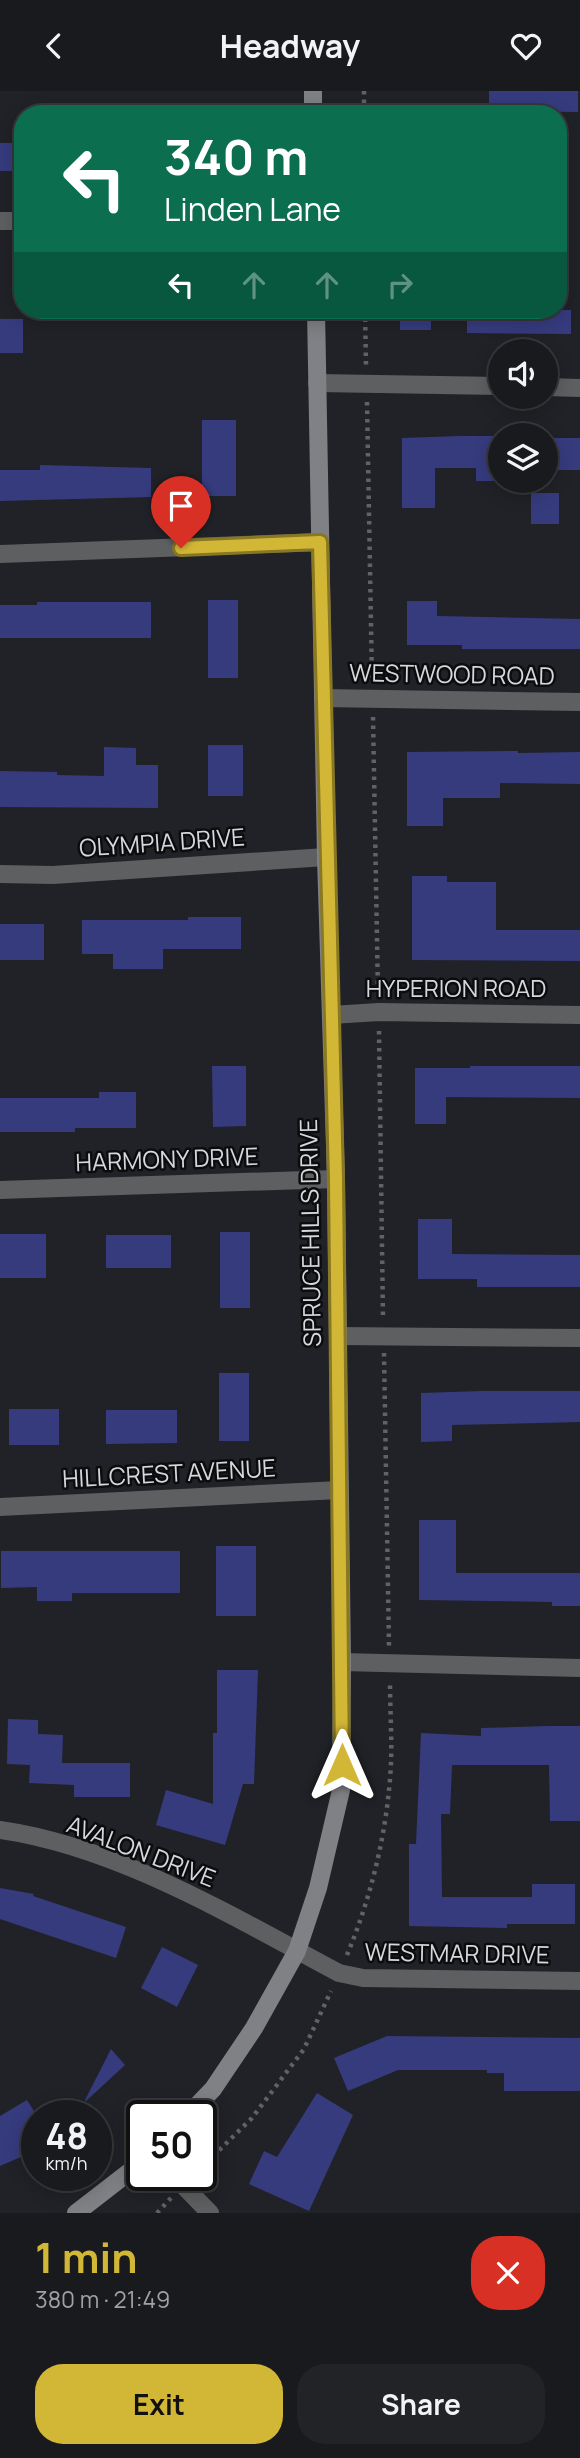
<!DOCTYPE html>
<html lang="en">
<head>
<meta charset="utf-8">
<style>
  body { margin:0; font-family:Manrope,sans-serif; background:#222326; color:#f1f3f6; height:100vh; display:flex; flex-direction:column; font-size:26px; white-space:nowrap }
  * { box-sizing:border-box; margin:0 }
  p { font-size:23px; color:#9fa1a4 }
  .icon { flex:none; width:38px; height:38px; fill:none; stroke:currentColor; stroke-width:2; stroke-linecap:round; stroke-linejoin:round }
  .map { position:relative; height:2122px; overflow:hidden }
  .side { display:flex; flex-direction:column; background:#191a1d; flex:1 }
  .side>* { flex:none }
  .guide { position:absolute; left:14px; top:14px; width:553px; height:214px; border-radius:28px; box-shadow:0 4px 18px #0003,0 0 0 2px #37383b; background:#0b6e4f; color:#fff; overflow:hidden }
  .fabs { position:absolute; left:488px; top:248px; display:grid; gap:14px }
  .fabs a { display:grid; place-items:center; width:70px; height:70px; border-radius:50%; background:#191a1d; box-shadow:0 4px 18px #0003,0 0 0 2px #37383b; font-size:35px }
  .speed { position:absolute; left:21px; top:2009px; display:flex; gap:14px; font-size:35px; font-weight:700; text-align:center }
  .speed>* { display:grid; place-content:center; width:91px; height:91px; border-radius:50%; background:#191a1d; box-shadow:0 4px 18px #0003,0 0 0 2px #37383b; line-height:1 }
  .speed small { font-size:18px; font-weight:400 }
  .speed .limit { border:4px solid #111; border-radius:10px; background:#fff; color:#111 }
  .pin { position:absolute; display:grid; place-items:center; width:60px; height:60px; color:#fff; margin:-72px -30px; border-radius:50% 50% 50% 0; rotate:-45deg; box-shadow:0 0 7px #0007 }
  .pin .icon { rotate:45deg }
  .me { position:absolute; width:77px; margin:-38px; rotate:0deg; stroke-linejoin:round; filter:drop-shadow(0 0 5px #0008) }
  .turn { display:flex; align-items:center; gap:24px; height:147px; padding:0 35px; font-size:32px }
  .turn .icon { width:91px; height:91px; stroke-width:2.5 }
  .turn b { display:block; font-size:49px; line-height:60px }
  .lanes { display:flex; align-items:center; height:66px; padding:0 35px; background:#0003; justify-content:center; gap:35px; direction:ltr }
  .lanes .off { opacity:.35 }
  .round { display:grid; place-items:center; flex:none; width:74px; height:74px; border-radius:28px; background:#222326 }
  .summary { display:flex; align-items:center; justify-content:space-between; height:119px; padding:0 35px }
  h1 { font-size:42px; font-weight:700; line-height:52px; color:#d2b736 }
  .cta { display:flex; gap:14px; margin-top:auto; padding:14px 35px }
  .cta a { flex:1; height:80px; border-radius:28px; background:#d2b736; color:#111; font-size:28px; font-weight:700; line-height:80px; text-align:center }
  .cta a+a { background:#222326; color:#f1f3f6 }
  header { display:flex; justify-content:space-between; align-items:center; height:91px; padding:0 35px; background:#191a1d; font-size:32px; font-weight:700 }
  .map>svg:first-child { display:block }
</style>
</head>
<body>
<header><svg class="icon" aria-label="back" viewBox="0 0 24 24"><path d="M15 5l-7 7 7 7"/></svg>Headway<svg class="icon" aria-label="heart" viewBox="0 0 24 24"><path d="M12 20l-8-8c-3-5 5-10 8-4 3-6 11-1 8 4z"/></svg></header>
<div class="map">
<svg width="580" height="2122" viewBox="0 0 580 2122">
  <rect width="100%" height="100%" fill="#212227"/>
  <g fill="#363b7e">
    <path d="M 489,0 L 578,0 L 578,21 L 489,20 Z"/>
    <rect x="0" y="52" width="22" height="28"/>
    <rect x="400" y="219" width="31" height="20"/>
    <path d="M 467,219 L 571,219 L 571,243 L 467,242 Z"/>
    <rect x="0" y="228" width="23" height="34"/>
    <rect x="202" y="329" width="34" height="76"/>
    <path d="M 460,345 L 500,345 L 500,390 L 476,390 L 476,377 L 435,377 L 435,417 L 402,417 L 402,347 Z"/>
    <rect x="546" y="347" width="34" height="32"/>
    <path d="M 40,374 L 151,377 L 151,406 L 0,410 L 0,379 L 40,379 Z"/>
    <rect x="531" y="402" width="28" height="31"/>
    <rect x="208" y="509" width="30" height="78"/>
    <path d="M 407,510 L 437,510 L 437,525 L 580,528 L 580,558 L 462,558 L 462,554 L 407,554 Z"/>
    <path d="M 37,511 L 151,511 L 151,547 L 0,547 L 0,514 L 37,514 Z"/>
    <rect x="208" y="654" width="35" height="51"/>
    <path d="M 104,656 L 136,657 L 136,674 L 158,674 L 158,717 L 0,716 L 0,680 L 57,681 L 57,684 L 104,685 Z"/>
    <path d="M 518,660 L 518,662 L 580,661 L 580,693 L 500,692 L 500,707 L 443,707 L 443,735 L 407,735 L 407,661 Z"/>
    <path d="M 412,785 L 447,785 L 447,791 L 496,791 L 496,839 L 580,839 L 580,870 L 412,869 Z"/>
    <path d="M 188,826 L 241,826 L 241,858 L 163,858 L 163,878 L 113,878 L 113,863 L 82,863 L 82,829 L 188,829 Z"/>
    <rect x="0" y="833" width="44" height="36"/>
    <path d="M 212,975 L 246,975 L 246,1035 L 213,1036 Z"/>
    <path d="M 470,975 L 580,975 L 580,1007 L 446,1006 L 446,1033 L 415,1033 L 415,977 L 470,977 Z"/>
    <path d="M 99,1001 L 136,1001 L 136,1037 L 75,1037 L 75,1041 L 0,1041 L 0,1007 L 99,1007 Z"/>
    <path d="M 418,1128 L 452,1128 L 452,1163 L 580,1164 L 580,1196 L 477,1196 L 477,1188 L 418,1188 Z"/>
    <rect x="220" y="1141" width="30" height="76"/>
    <rect x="0" y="1143" width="46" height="44"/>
    <rect x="106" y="1144" width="65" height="33"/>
    <rect x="219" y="1282" width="30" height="68"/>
    <path d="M 482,1300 L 580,1300 L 580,1331 L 452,1334 L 452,1350 L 421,1351 L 421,1302 Z"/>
    <rect x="9" y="1318" width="50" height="36"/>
    <path d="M 106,1319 L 177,1319 L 177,1352 L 106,1353 Z"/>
    <path d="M 419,1429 L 456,1429 L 456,1482 L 580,1482 L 580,1515 L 552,1515 L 552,1511 L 419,1509 Z"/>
    <rect x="216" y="1455" width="40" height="70"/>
    <path d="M 1,1460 L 180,1460 L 180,1502 L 72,1502 L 72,1510 L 37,1510 L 37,1496 L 1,1497 Z"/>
    <path d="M 217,1579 L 258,1579 L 254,1693 L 243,1693 L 225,1754 L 156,1734 L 166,1699 L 213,1713 L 213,1642 L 217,1642 Z"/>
    <path d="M 8,1628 L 38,1629 L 38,1643 L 63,1644 L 62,1672 L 130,1672 L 130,1706 L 74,1706 L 74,1694 L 29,1692 L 30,1674 L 7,1673 Z"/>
    <path d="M 549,1635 L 580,1635 L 580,1730 L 550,1730 L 549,1674 L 452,1674 L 450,1723 L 441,1723 L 442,1806 L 532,1806 L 532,1793 L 575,1793 L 575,1833 L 507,1833 L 507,1837 L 409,1835 L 409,1753 L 416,1753 L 421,1642 L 481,1645 L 481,1637 Z"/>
    <path d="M 0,1797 L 34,1803 L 33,1805 L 126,1836 L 116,1867 L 0,1828 Z"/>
    <path d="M 162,1856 L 198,1874 L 177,1916 L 141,1897 Z"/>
    <path d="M 387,1945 L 580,1947 L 580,2000 L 504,2000 L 504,1982 L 487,1982 L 487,1979 L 398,1979 L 348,2000 L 334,1967 Z"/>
    <path d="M 111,1958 L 125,1974 L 86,2010 L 85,2009 Z"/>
    <path d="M 317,2002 L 353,2024 L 309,2120 L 249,2093 L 264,2060 L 277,2066 Z"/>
    <path d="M 27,2009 L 37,2025 L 37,2059 L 0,2075 L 0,2025 Z"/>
  </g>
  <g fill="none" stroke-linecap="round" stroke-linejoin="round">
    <g stroke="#616266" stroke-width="4.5" stroke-dasharray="3.5 5" stroke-linecap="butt">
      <path d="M 364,0 L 364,23"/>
      <path d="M 365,219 L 366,274"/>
      <path d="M 367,311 L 372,589"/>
      <path d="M 373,626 L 378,904"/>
      <path d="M 379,940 L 383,1226"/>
      <path d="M 384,1262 L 389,1555"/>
      <path d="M 347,1864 C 372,1804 388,1737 391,1672 C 392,1645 390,1618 390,1591"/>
      <path d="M 201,2077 L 252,2027 L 304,1958 L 331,1900"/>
      <path d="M 157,2122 L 171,2107"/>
    </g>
    <g stroke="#5e5f61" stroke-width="18">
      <path d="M 0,130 L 23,130"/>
      <path d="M 317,292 L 500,295"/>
      <path d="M 546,296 L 580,297"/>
      <path d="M 0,463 L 320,451"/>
      <path d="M 323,607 L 580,611"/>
      <path d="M 0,783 L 53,784 L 326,766"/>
      <path d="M 331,924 L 379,921 L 580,924"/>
      <path d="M 0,1099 L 336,1088"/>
      <path d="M 338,1245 L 580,1247"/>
      <path d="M 0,1416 L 339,1399"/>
      <path d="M 0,1739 C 119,1756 235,1827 339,1882 L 363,1887 L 580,1890"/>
      <path d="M 173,2084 L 210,2122"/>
    </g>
    <path stroke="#5e5f61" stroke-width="18" d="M 342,1571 L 580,1577"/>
    <g stroke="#808185" stroke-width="18">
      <path d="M 313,23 L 313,0"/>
      <path d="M 187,2025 L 213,1998 L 254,1937 L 297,1860 L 318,1797 L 341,1699 L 342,1571 L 336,1088 L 326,766 L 316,219"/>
      <path d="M 76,2122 L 142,2071"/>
    </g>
  </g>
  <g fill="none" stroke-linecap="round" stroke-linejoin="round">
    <defs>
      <path id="route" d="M 181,457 L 320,451 L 336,1088 L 342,1674"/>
    </defs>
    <use href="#route" stroke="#887723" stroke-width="18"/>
    <use href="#route" stroke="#d2b736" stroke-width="12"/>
  </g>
  <g text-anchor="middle" stroke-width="5" stroke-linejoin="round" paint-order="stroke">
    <g font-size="24" fill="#d6d7da" stroke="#0b0c0e">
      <text transform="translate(452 584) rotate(1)" y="8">WESTWOOD ROAD</text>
      <text transform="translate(162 752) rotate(-4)" y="8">OLYMPIA DRIVE</text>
      <text x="456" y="906">HYPERION ROAD</text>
      <text transform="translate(167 1069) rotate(-2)" y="8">HARMONY DRIVE</text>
      <text transform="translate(311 1142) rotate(-91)" y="8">SPRUCE HILLS DRIVE</text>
      <text transform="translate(169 1383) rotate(-3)" y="8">HILLCREST AVENUE</text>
      <text transform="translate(141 1761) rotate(21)" y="8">AVALON DRIVE</text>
      <text transform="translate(457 1863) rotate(1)" y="8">WESTMAR DRIVE</text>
    </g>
  </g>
</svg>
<div class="fabs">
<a><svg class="icon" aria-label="sound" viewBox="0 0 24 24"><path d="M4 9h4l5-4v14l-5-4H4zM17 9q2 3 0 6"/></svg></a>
<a><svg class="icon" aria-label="layers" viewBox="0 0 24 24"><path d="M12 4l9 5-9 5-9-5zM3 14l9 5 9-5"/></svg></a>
</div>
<div class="speed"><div>48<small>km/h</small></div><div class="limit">50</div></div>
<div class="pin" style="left:181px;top:457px;background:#d93025"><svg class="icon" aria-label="arrive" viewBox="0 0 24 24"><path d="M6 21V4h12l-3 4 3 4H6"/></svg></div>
<svg class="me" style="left:342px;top:1674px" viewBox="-20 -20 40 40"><path d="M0-17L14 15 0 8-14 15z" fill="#d2b736" stroke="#fff" stroke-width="4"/></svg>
<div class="guide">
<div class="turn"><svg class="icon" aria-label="left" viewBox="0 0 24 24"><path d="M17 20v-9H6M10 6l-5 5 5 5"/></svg><div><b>340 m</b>Linden Lane</div></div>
<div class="lanes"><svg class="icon" aria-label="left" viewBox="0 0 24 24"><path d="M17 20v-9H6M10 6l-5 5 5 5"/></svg><svg class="icon off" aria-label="ahead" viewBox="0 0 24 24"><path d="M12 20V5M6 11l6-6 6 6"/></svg><svg class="icon off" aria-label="ahead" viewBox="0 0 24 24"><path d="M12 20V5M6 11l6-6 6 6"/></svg><svg class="icon off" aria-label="right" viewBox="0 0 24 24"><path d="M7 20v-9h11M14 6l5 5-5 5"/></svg></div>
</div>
</div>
<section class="side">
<div class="summary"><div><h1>1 min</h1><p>380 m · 21:49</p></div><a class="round" style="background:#d93025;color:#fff"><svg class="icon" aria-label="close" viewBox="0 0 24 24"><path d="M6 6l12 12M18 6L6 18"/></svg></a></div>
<div class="cta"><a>Exit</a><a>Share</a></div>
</section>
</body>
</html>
